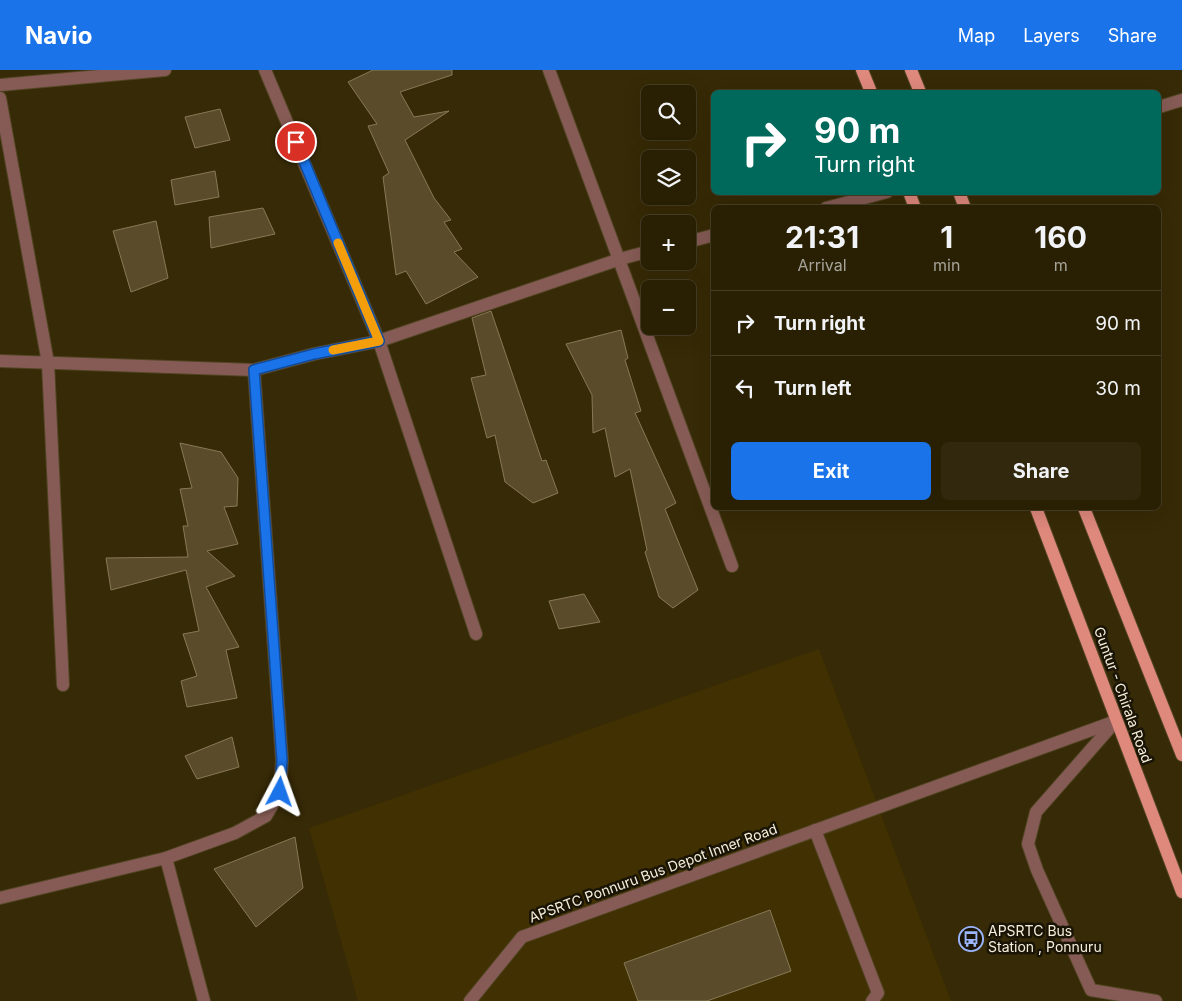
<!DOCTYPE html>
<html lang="en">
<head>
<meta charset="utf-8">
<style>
  body { margin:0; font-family:Inter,sans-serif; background:#31280e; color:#f1f3f6; height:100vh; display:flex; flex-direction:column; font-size:19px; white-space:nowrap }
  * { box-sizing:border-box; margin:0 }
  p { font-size:16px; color:#a5a39a }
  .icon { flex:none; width:28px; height:28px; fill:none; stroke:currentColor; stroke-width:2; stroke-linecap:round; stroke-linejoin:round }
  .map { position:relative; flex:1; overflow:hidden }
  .side { position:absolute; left:711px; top:135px; width:450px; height:305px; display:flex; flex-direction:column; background:#292004; border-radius:8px; box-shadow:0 5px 20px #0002,0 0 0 1px #453e26 }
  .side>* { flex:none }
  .guide { position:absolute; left:711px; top:20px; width:450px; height:105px; border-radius:8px; box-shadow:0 5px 20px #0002,0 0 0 1px #453e26; background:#00695c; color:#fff; overflow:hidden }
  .fabs { position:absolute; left:641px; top:15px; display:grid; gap:10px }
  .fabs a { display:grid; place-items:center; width:55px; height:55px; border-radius:8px; background:#292004; box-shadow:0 5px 20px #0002,0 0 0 1px #453e26; font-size:25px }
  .pin { position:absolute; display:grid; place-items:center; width:42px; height:42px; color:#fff; margin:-21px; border:2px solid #fff; border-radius:50%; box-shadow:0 1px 5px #0007 }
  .me { position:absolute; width:55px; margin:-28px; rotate:4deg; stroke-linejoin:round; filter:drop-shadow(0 0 4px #0008) }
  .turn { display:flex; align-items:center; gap:18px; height:105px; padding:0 20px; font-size:22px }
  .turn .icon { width:65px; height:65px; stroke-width:2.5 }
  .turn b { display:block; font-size:35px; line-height:42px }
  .eta { display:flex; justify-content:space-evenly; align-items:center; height:85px; text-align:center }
  .eta b { font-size:30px; font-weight:700; line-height:35px }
  .action { display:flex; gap:10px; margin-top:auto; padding:10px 20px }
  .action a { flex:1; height:58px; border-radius:8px; background:#1a73e8; color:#fff; font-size:20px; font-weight:700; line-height:58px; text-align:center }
  .action a+a { background:#31280e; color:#f1f3f6 }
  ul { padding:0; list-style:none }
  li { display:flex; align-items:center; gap:15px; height:65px; padding:0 20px; border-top:1px solid #453e26 }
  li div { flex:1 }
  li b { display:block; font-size:19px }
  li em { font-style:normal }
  header { display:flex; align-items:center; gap:30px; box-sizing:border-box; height:70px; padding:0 25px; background:#1a73e8; color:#fff }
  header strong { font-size:24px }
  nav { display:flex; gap:28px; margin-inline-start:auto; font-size:18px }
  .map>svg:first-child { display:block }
</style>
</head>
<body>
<header>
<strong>Navio</strong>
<nav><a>Map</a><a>Layers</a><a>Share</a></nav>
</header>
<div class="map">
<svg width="1182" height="931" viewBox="0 0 1182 931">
  <rect width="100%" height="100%" fill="#372a06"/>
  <path fill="#403002" d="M 819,579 L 951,931 L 358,931 L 309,758 Z"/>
  <g fill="#5a4c2a" stroke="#887956">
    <path d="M 373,0 L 452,0 L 452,5 L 400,22 L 414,47 L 449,41 L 405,70 L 434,128 L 451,150 L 444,152 L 462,179 L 454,182 L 478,207 L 426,234 L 406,201 L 396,205 L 383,107 L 389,103 L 368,56 L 377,54 L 348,12 Z"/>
    <path d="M 220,39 L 230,70 L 195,78 L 185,47 Z"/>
    <path d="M 215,101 L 219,127 L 175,135 L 171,110 Z"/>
    <path d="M 263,138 L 275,164 L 211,178 L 209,147 Z"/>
    <path d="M 156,151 L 168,208 L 131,222 L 113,161 Z"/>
    <path d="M 491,241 L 542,391 L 546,390 L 558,423 L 533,433 L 505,412 L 495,365 L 487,368 L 471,308 L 486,305 L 472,248 Z"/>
    <path d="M 621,260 L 628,288 L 625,290 L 641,341 L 635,343 L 676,433 L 665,439 L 698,520 L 673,538 L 659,527 L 645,482 L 647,480 L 630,399 L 615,407 L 605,358 L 593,363 L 592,325 L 566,274 Z"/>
    <path d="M 180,373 L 221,382 L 238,408 L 237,436 L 224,437 L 238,474 L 207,481 L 235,506 L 206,517 L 239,577 L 226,580 L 237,628 L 187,637 L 181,611 L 197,606 L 183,564 L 199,561 L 186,500 L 111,520 L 106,488 L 188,487 L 183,456 L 188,456 L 180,419 L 192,418 Z"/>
    <path d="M 584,524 L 600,552 L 559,559 L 549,531 Z"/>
    <path d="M 232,667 L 239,697 L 197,709 L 185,686 Z"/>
    <path d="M 295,767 L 303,818 L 256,857 L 214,799 Z"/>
    <path d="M 770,840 L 791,901 L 707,931 L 638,931 L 624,893 Z"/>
  </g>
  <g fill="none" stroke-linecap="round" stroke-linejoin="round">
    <defs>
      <g id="minor">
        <path d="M 265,0 L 379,271 L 476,564"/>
        <path d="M 549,0 L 732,496"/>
        <path d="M 0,15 L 165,0"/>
        <path d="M 0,28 L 48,293 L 63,615"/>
        <path d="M 1159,37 L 1182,30"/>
        <path d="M 826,138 L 887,122"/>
        <path d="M 688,172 L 714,165"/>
        <path d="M 0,291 L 254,300 L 314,284 L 379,271 L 620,189 L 650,181"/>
        <path d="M 1115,652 L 1036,742 L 1028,774 L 1037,800 L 1091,920 L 1156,931"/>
        <path d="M 815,760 L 878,923 L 872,931"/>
        <path d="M 166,788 L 204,931"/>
        <path d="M 0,828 L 166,788 L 235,763 L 266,746 L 280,722 L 282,690 L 254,300"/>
        <path d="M 470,931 L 522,867 L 1116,651"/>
      </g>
      <g id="major">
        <path d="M 862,0 L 871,22"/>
        <path d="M 911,0 L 920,22"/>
        <path d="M 909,122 L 915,138"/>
        <path d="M 959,122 L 965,138"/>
        <path d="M 1036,438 L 1182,822"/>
        <path d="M 1084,438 L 1182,685"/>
      </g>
    </defs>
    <use href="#minor" stroke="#524524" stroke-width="14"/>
    <use href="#major" stroke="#524524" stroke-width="14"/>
    <use href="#minor" stroke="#865b55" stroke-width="12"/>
    <use href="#major" stroke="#df887c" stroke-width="12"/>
  </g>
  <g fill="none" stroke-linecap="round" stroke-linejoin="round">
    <defs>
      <path id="route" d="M 280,722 L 282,690 L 254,300 L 314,284 L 379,271 L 296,72"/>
    </defs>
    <use href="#route" stroke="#114b97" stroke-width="12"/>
    <use href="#route" stroke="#1a73e8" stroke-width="9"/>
    <path stroke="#f59e0b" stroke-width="9" d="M 333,280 L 379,271 L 338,173"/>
  </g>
  <defs>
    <symbol id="bus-ring" viewBox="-11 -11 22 22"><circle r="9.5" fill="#191406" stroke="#9bb5fd" stroke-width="1.5"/><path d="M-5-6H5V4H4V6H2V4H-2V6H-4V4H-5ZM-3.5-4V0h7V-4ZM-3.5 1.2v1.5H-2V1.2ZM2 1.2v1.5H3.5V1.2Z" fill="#9bb5fd"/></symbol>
  </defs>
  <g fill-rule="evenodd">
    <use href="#bus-ring" x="957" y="855" width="28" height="28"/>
  </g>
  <g text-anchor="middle" stroke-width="5" stroke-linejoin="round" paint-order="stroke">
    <g font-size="14" fill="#f5eeda" stroke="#191406">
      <text transform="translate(1123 625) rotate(70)" y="5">Guntur - Chirala Road</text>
      <text transform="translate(653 803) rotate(-20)" y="5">APSRTC Ponnuru Bus Depot Inner Road</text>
    </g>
    <g font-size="14" fill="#f5eeda" stroke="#191406" text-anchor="start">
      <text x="988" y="866">APSRTC Bus<tspan x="988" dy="16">Station , Ponnuru</tspan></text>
    </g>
  </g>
</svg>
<div class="fabs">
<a><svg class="icon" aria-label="search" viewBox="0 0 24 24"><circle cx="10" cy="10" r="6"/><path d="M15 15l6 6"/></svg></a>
<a><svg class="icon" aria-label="layers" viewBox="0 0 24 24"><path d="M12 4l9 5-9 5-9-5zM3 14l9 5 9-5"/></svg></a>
<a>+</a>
<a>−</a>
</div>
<div class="pin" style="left:296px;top:72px;background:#d93025"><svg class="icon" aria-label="arrive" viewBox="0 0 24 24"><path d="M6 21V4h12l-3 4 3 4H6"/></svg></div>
<svg class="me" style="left:280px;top:722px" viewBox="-20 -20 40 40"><path d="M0-17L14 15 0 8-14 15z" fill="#1a73e8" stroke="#fff" stroke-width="4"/></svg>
<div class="guide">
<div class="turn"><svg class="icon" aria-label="right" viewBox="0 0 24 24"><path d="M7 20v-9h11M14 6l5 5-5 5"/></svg><div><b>90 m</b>Turn right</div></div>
</div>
<section class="side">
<div class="eta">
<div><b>21:31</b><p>Arrival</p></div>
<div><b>1</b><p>min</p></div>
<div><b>160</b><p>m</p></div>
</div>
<ul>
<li><svg class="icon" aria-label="right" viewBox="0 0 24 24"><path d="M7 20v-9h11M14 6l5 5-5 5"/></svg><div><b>Turn right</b></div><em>90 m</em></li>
<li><svg class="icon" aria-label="left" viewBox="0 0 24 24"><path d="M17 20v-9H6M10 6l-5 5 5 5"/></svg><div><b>Turn left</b></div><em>30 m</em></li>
</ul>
<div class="action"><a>Exit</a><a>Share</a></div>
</section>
</div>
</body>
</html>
